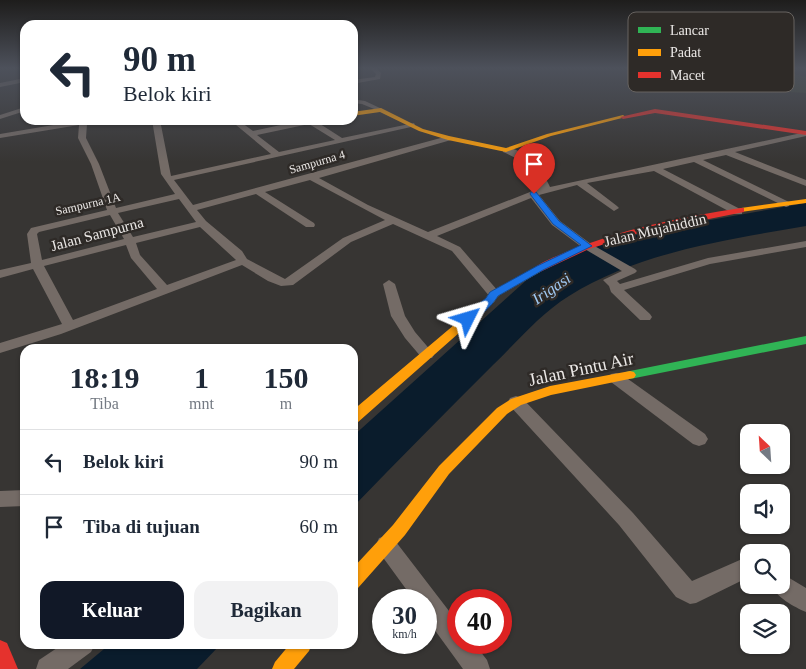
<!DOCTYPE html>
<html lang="id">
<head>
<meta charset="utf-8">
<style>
  body { margin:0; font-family:"Times New Roman",serif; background:#f2f2f3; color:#1f2937; height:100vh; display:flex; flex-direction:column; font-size:19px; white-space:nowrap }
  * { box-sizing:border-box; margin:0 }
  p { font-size:16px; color:#747a83 }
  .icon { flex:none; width:28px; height:28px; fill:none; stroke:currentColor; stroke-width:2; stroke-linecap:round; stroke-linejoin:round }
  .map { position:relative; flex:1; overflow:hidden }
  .side { position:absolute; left:20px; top:344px; width:338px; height:305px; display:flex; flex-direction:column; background:#fff; border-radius:15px; box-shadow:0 1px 4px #0004 }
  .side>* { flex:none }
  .banner { position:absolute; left:20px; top:20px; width:338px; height:105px; border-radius:15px; box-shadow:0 1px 4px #0004; background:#fff; color:#1f2937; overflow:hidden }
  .needle { width:32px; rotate:335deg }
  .buttons { position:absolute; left:740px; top:424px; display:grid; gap:10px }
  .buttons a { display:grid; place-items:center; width:50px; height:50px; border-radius:10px; background:#fff; box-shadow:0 1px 4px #0004; font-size:25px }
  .speed { position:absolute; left:372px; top:589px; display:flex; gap:10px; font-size:25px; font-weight:700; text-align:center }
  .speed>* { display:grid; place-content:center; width:65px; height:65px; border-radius:50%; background:#fff; box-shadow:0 1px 4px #0004; line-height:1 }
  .speed small { font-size:12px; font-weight:400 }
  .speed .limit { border:8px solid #d22; background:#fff; color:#111 }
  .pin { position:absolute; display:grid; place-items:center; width:42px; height:42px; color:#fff; margin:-51px -21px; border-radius:50% 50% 50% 0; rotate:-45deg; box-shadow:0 0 5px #0007 }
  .pin .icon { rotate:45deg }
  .me { position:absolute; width:55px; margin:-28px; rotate:50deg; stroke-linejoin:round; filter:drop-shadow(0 0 4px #0008) }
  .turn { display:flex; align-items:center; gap:18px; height:105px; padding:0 20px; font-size:22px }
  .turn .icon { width:65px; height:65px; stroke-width:2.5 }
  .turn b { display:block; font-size:35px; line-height:42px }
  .eta { display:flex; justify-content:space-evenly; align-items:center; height:85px; text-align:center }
  .eta b { font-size:30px; font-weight:700; line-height:35px }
  .button { display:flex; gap:10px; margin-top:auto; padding:10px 20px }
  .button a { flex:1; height:58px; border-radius:15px; background:#111827; color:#fff; font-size:20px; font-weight:700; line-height:58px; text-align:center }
  .button a+a { background:#f2f2f3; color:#1f2937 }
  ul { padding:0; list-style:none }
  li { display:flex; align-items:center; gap:15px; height:65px; padding:0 20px; border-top:1px solid #e0e1e3 }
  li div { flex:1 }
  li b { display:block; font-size:19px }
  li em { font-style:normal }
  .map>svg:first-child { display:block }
</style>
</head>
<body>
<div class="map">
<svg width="806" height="669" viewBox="0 0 806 669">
  <rect width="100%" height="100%" fill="#373533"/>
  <path fill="#404536" d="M 639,68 L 770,68 L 806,77 L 806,93 L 733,89 Z"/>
  <g fill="#0a1c2c">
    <path d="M 806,203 L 806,226 C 726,240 639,252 569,296 C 540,314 517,342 493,365 C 446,412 399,459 353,507 L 352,437 L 530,277 L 581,251 L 654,230 Z"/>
    <path d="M 110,644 L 221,644 L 197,669 L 80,669 Z"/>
  </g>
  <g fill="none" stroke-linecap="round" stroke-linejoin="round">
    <g fill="#746b66" fill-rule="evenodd">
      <path d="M 370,68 L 376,68 L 381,73 L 380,79 L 352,84 L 352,80 L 375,77 L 376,74 Z"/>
      <path d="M 25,78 L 25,82 L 0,87 L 0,83 Z"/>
      <path d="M 352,99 L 365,101 L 382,109 L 379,111 L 362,104 L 352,103 Z"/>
      <path d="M 25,107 L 25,111 L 0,119 L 0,115 Z"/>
      <path d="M 83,120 L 100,120 L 87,124 L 86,138 L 99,164 L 116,208 L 175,194 L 161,174 L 152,120 L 160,120 L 171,176 L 271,154 L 230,120 L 238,120 L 253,131 L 304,120 L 322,120 L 317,122 L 342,138 L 414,123 L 415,125 L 411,127 L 174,180 L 193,205 L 448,136 L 452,138 L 451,140 L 319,178 L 368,205 L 428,232 L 530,192 L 540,186 C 533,167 521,160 503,152 L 503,148 C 524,146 543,170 550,187 L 806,132 L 806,136 L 735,152 L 806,180 L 806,186 L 726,155 L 703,160 L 789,202 L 789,206 L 786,207 L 694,162 L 663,169 L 742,210 L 742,214 L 734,214 L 654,171 L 587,183 L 617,206 L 619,208 L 614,211 L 577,185 L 539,195 L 560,221 L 591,244 L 635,269 L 637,271 L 635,273 L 617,281 L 620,284 L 708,258 L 806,241 L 806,247 L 710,264 L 624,290 L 650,314 L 652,317 L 650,320 L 640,320 L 611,292 L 609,286 L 603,280 L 622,271 L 583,248 L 552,225 L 531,198 L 437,236 L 460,247 L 498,291 L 500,294 L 498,297 L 490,297 L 452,251 L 393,224 L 351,242 L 293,285 L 281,286 L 268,281 L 242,265 L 61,334 L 0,353 L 0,343 L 62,324 L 33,269 L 0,278 L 0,270 L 31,263 L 27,234 L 31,228 L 107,210 L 91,164 L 78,138 L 79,125 L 0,138 L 0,134 ZM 309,124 L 335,140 L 279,152 L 257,135 ZM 310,180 L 385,220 L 343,238 L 285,279 L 247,259 L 242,251 L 206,221 L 197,210 L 256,194 L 306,227 L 314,227 L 315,225 L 314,223 L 265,192 ZM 179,199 L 196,222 L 133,237 L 118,213 ZM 110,215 L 124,239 L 42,260 L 37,234 L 39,232 ZM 200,227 L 236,260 L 167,285 L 140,255 L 136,243 ZM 126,245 L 131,258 L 157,289 L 73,320 L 44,266 Z"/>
      <path d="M 389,280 L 395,284 L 405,316 L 415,332 L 432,352 L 434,355 L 432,358 L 422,358 L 405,338 L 391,316 L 383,284 Z"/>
      <path d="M 616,373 L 621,374 L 705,434 L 708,439 L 705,444 L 699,446 L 693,444 L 611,382 L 608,378 L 611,374 Z"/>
      <path d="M 516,396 L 522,398 L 633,513 L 692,581 L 749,556 L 749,577 L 696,603 L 690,604 L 676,597 L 619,525 L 510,406 L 508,402 L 510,398 Z"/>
      <path d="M 25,490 L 25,506 L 0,507 L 0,491 Z"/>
      <path d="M 386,536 L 393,538 L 459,624 L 459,642 L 473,642 L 487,660 L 490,669 L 463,669 L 426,618 L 426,600 L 414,600 L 379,552 L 376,545 L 379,538 Z"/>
      <path d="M 781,573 L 806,588 L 806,612 C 794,607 776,597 771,585 L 781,585 Z"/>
      <path d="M 63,644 L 95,644 L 91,652 L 68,669 L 36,669 L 39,660 Z"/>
    </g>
    <path fill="#30b455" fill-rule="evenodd" d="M 806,336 L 806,344 L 630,379 L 626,378 L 624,375 L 626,372 L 630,371 Z"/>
    <g fill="#ff9f0a" fill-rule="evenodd">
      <path d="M 381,108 L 423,129 L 449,136 L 506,148 L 547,134 L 623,115 L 626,117 L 551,136 L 506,152 L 448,140 L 419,131 L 380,112 L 352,116 L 352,112 Z"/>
      <path d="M 806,199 L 806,203 L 741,212 L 737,210 L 741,208 Z"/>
      <path d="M 537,267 L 540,268 L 540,272 L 498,296 L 494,302 L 357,423 L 352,424 L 352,411 L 486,298 L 490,292 Z"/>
      <path d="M 630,371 L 634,372 L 636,375 L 634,378 L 551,395 L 521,405 L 507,414 L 449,474 L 405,535 L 358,588 L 352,590 L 352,569 L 393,525 L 439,466 L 497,408 L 511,399 L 550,386 Z"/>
      <path d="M 290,644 L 312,644 L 309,651 L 294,669 L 272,669 L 275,662 Z"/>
    </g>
    <g fill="#e5322d" fill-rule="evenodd">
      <path d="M 655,109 L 806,131 L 806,135 L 655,113 L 623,119 L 620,117 Z"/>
      <path d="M 741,208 L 744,208 L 744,212 L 639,233 L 589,249 L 540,272 L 534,272 L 532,270 C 540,262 555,257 566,252 C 622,229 681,217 741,208 Z"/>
      <path d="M 0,640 L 7,643 L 18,669 L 0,669 Z"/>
    </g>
  </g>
  <linearGradient id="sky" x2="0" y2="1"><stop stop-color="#1e1d1c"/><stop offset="0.42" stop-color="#4d515b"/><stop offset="1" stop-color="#4d515b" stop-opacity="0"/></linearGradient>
  <rect width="806" height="162" fill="url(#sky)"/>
  <path fill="#1a73e8" stroke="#114b97" d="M 531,192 L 536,192 L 559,221 L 592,246 L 543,270 L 498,296 C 492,306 475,323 464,321 L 463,319 L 464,316 L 486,298 L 490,292 L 537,266 L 581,245 L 553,224 L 530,194 Z"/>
  <g text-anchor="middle" stroke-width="5" stroke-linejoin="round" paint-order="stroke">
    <g font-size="12" fill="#ebe8e6" stroke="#2e2a27">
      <text transform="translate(317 162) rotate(-16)" y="4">Sampurna 4</text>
      <text transform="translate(88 204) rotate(-13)" y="4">Sampurna 1A</text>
    </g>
    <g font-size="15" fill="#ebe8e6" stroke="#2e2a27">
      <text transform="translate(655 230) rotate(-13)" y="5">Jalan Mujahiddin</text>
      <text transform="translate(97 234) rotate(-15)" y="5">Jalan Sampurna</text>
    </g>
    <g font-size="16" font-style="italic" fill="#a1caf4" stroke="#2e2a27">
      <text transform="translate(551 288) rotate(-34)" y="6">Irigasi</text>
    </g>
    <g font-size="18" fill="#ebe8e6" stroke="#2e2a27">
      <text transform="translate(581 369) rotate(-12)" y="6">Jalan Pintu Air</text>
    </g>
  </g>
  <rect x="628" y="12" width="166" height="80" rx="8" fill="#2e2a27" stroke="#676360" stroke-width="1"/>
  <rect x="638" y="27" width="23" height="6" fill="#30b455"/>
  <rect x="638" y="49" width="23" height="7" fill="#ff9f0a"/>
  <rect x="638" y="72" width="23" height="6" fill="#e5322d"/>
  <g font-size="14" fill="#ebe8e6">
    <text x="670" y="35">Lancar</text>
    <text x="670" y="57">Padat</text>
    <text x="670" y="80">Macet</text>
  </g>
</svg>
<div class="buttons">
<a><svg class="needle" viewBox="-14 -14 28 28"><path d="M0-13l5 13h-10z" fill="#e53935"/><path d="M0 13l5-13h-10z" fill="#747a83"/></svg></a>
<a><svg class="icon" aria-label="sound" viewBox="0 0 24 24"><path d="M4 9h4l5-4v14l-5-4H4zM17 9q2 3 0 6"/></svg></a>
<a><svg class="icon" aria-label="search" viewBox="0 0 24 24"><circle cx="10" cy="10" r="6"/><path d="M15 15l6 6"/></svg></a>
<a><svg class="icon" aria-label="layers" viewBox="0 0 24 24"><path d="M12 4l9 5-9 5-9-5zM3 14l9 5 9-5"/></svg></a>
</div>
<div class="speed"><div>30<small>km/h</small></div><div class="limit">40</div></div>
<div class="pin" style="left:534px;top:194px;background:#d93025"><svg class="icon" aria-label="arrive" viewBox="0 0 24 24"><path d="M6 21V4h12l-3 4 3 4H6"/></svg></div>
<svg class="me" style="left:468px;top:319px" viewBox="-20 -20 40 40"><path d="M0-17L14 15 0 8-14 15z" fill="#1a73e8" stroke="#fff" stroke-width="4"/></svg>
<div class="banner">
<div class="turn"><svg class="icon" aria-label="left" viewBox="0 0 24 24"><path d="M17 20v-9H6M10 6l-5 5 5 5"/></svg><div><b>90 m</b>Belok kiri</div></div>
</div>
<section class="side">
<div class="eta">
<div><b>18:19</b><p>Tiba</p></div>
<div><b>1</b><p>mnt</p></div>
<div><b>150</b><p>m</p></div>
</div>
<ul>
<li><svg class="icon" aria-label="left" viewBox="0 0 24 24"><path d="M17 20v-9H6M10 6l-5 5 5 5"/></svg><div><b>Belok kiri</b></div><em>90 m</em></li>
<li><svg class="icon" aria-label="arrive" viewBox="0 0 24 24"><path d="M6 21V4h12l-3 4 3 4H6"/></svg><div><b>Tiba di tujuan</b></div><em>60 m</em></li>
</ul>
<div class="button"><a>Keluar</a><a>Bagikan</a></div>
</section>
</div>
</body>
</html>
